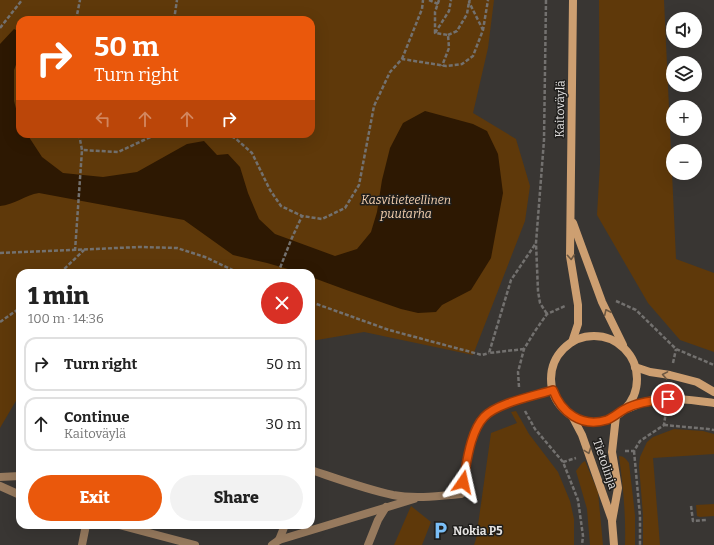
<!DOCTYPE html>
<html lang="en">
<head>
<meta charset="utf-8">
<style>
  body { margin:0; font-family:Bitter,serif; background:#f2f2f2; color:#222; height:100vh; display:flex; flex-direction:column; font-size:15px; white-space:nowrap }
  * { box-sizing:border-box; margin:0 }
  p { font-size:13px; color:#767676 }
  .icon { flex:none; width:22px; height:22px; fill:none; stroke:currentColor; stroke-width:2; stroke-linecap:round; stroke-linejoin:round }
  .map { position:relative; flex:1; overflow:hidden }
  .panel { position:absolute; left:16px; top:269px; width:299px; height:260px; display:flex; flex-direction:column; background:#fff; border-radius:12px; box-shadow:0 4px 16px #0002 }
  .panel>* { flex:none }
  .guide { position:absolute; left:16px; top:16px; width:299px; height:122px; border-radius:12px; box-shadow:0 4px 16px #0002; background:#ea580c; color:#fff; overflow:hidden }
  .buttons { position:absolute; left:666px; top:12px; display:grid; gap:8px }
  .buttons a { display:grid; place-items:center; width:36px; height:36px; border-radius:50%; background:#fff; box-shadow:0 4px 16px #0002; font-size:20px }
  .pin { position:absolute; display:grid; place-items:center; width:34px; height:34px; color:#fff; margin:-17px; border:2px solid #fff; border-radius:50%; box-shadow:0 1px 4px #0007 }
  .me { position:absolute; width:44px; margin:-22px; rotate:11deg; stroke-linejoin:round; filter:drop-shadow(0 0 3px #0008) }
  .turn { display:flex; align-items:center; gap:14px; height:84px; padding:0 12px; font-size:18px }
  .turn .icon { width:52px; height:52px; stroke-width:2.5 }
  .turn b { display:block; font-size:28px; line-height:34px }
  .lanes { display:flex; align-items:center; height:38px; padding:0 12px; background:#0003; justify-content:center; gap:20px; direction:ltr }
  .lanes .off { opacity:.35 }
  .round { display:grid; place-items:center; flex:none; width:42px; height:42px; border-radius:21px; background:#f2f2f2 }
  .summary { display:flex; align-items:center; justify-content:space-between; height:68px; padding:0 12px }
  h1 { font-size:24px; font-weight:800; line-height:30px }
  .cta { display:flex; gap:8px; margin-top:auto; padding:8px 12px }
  .cta a { flex:1; height:46px; border-radius:24px; background:#ea580c; color:#fff; font-size:16px; font-weight:800; line-height:46px; text-align:center }
  .cta a+a { background:#f2f2f2; color:#222 }
  ul { padding:0; list-style:none }
  li { display:flex; align-items:center; gap:12px; height:54px; margin:0 8px 6px; padding:0 4px; border:2px solid #e0e0e0; border-radius:12px }
  li div { flex:1 }
  li b { display:block; font-size:15px }
  li em { font-style:normal }
  .map>svg:first-child { display:block }
</style>
</head>
<body>
<div class="map">
<svg width="714" height="545" viewBox="0 0 714 545">
  <rect width="100%" height="100%" fill="#393633"/>
  <g fill="#5f390a" fill-rule="evenodd">
    <path d="M 0,0 L 494,0 L 488,48 L 473,113 L 516,139 L 530,186 L 525,221 L 473,355 L 364,332 L 311,341 L 311,273 L 20,273 L 20,394 L 0,428 ZM 20,20 L 311,20 L 311,134 L 20,134 Z"/>
    <path d="M 599,0 L 664,0 L 676,259 L 714,273 L 714,352 L 680,340 L 648,303 L 597,215 L 600,164 Z"/>
    <path d="M 516,411 L 529,434 L 558,472 L 570,501 L 574,519 L 574,545 L 474,545 L 476,539 L 491,433 L 517,423 L 511,412 Z"/>
    <path d="M 674,429 L 703,431 L 714,434 L 714,454 L 653,458 L 660,545 L 643,545 L 643,515 L 639,466 L 640,457 L 647,442 L 653,437 Z"/>
    <path d="M 619,456 C 624,456 626,459 629,463 L 635,515 L 635,545 L 625,545 C 626,515 623,486 619,456 Z"/>
    <path d="M 585,461 L 598,492 L 603,545 L 590,545 L 587,509 L 576,471 L 582,463 Z"/>
    <path d="M 714,504 L 714,516 L 700,517 L 697,516 L 696,505 Z"/>
    <path d="M 411,506 L 431,522 L 422,545 L 394,545 Z"/>
  </g>
  <path fill="#2d1802" d="M 14,29 L 20,32 L 20,54 L 14,70 L 14,101 L 20,124 L 20,134 L 27,134 L 42,157 L 63,173 L 103,177 L 137,172 L 187,144 L 204,141 L 217,155 L 228,154 L 240,167 L 248,193 L 259,219 L 275,234 L 335,256 L 357,249 L 371,232 L 377,212 L 382,180 L 390,148 L 403,123 L 425,111 L 473,124 L 487,131 L 498,154 L 503,193 L 491,258 L 471,290 L 442,305 L 436,312 L 418,313 L 401,309 L 349,291 L 311,277 L 311,273 L 302,273 L 267,263 L 233,255 L 184,220 L 39,193 C 25,195 14,205 0,206 L 0,44 Z"/>
  <g fill="none" stroke-linecap="round" stroke-linejoin="round">
    <g stroke="#73716f" stroke-width="2.5" stroke-dasharray="4 2" stroke-linecap="butt">
      <path d="M 429,0 L 438,4"/>
      <path d="M 439,0 L 435,12 L 435,33 L 448,35 L 449,48 L 442,66"/>
      <path d="M 470,0 L 469,2 L 483,30"/>
      <path d="M 546,0 L 544,140 L 536,243 L 538,291 L 540,303 L 547,314"/>
      <path d="M 76,20 L 80,0"/>
      <path d="M 174,20 L 177,0"/>
      <path d="M 0,28 L 22,0"/>
      <path d="M 435,33 L 449,11 L 451,0"/>
      <path d="M 448,35 L 457,31 L 467,14 L 469,2"/>
      <path d="M 402,59 L 422,9 L 423,0"/>
      <path d="M 79,134 L 82,150 L 118,152 L 157,134"/>
      <path d="M 226,134 L 235,138 L 252,153 L 270,190 L 281,206 L 302,216 L 322,219 L 345,208 L 359,185 L 374,106 L 390,72 L 402,59 L 446,66 L 462,64 L 473,56 L 483,30 L 488,0"/>
      <path d="M 75,251 L 82,150"/>
      <path d="M 0,253 L 140,247 L 177,248 L 205,257 L 239,273"/>
      <path d="M 60,273 L 84,250"/>
      <path d="M 278,273 L 291,240 L 302,216"/>
      <path d="M 616,301 L 636,310 L 676,349 L 714,365"/>
      <path d="M 311,302 L 389,330 L 482,355 L 489,353"/>
      <path d="M 0,322 L 20,308"/>
      <path d="M 524,349 L 489,353 L 511,280 L 536,243"/>
      <path d="M 673,363 L 676,349"/>
      <path d="M 519,387 L 518,372 L 524,349 L 535,331 L 547,314 L 565,306"/>
      <path d="M 525,411 L 535,429 L 563,462 L 578,500 L 583,536 L 582,545"/>
      <path d="M 664,425 L 708,429 L 714,430"/>
      <path d="M 625,451 L 634,451 L 640,441 L 664,425 L 666,411"/>
      <path d="M 634,451 L 640,516 L 640,545"/>
      <path d="M 563,462 L 576,458"/>
      <path d="M 691,506 L 693,521 L 706,520"/>
    </g>
    <g stroke="#977a5e" stroke-width="8">
      <path d="M 311,470 C 338,479 365,489 393,495 C 415,499 439,496 461,494 C 466,468 469,421 496,408 C 514,400 534,396 553,390"/>
      <path d="M 0,477 L 20,476"/>
      <path d="M 0,486 L 20,495"/>
      <path d="M 119,525 L 195,545"/>
      <path d="M 279,540 L 414,499"/>
      <path d="M 82,545 L 86,525"/>
      <path d="M 272,545 L 279,540 L 285,525"/>
      <path d="M 368,545 L 378,520 L 386,507"/>
    </g>
    <g stroke="#cd9f71" stroke-width="8">
      <path d="M 573,223 L 602,302 L 623,345"/>
      <circle cx="594" cy="379" r="43"/>
      <path d="M 572,342 L 578,324 L 578,305 L 570,256 L 573,0"/>
      <path d="M 635,367 L 650,372 L 670,375 L 697,382 L 714,392"/>
      <path d="M 626,409 C 632,407 638,404 644,402 C 666,396 692,400 714,403"/>
      <path d="M 572,416 L 582,435 L 612,520"/>
      <path d="M 614,545 L 612,521 L 618,488 L 612,452 L 616,416"/>
    </g>
  </g>
  <defs><path id="oneway-chevron" d="M-2-3.5L2.5 0L-2 3.5" fill="none" stroke-width="1.6" stroke-linecap="round" stroke-linejoin="round"/></defs>
  <g stroke="#6d5842">
    <use href="#oneway-chevron" transform="translate(571 257) rotate(86)"/>
    <use href="#oneway-chevron" transform="translate(607 312) rotate(-115)"/>
    <use href="#oneway-chevron" transform="translate(665 375) rotate(-170)"/>
    <use href="#oneway-chevron" transform="translate(588 451) rotate(70)"/>
  </g>
  <g fill="none" stroke-linecap="round" stroke-linejoin="round">
    <defs>
      <path id="route" d="M 463,482 C 467,462 470,432 484,417 C 497,403 534,396 553,390 C 561,412 581,428 607,420 C 614,417 619,412 625,409 C 638,402 653,401 668,399"/>
    </defs>
    <use href="#route" stroke="#983908" stroke-width="10"/>
    <use href="#route" stroke="#ea580c" stroke-width="7"/>
  </g>
  <defs>
    <symbol id="parking-bare" viewBox="-9 -9 18 18"><path d="M-3.5-5.5H1a3.5 3.5 0 0 1 0 7H-1V5.5H-3.5ZM-1-3.4V-.6H.8a1.4 1.4 0 0 0 0-2.8Z" fill="#7abff8" stroke="#1f1e1c" stroke-width="2.5" paint-order="stroke"/></symbol>
  </defs>
  <g fill-rule="evenodd">
    <use href="#parking-bare" x="428" y="518" width="25" height="25"/>
  </g>
  <g text-anchor="middle" stroke-width="3" stroke-linejoin="round" paint-order="stroke">
    <g font-size="12" fill="#e4e2e1" stroke="#1f1e1c">
      <text transform="translate(560 109) rotate(-89)" y="4">Kaitoväylä</text>
      <text transform="translate(605 464) rotate(71)" y="4">Tietolinja</text>
    </g>
    <g font-size="12" font-style="italic" fill="#f4d0af" stroke="#1f1e1c">
      <text x="406" y="204">Kasvitieteellinen<tspan x="406" dy="14">puutarha</tspan></text>
    </g>
    <g font-size="12" font-weight="bold" fill="#e4e2e1" stroke="#1f1e1c" text-anchor="start">
      <text x="453" y="535">Nokia P5</text>
    </g>
  </g>
</svg>
<div class="buttons">
<a><svg class="icon" aria-label="sound" viewBox="0 0 24 24"><path d="M4 9h4l5-4v14l-5-4H4zM17 9q2 3 0 6"/></svg></a>
<a><svg class="icon" aria-label="layers" viewBox="0 0 24 24"><path d="M12 4l9 5-9 5-9-5zM3 14l9 5 9-5"/></svg></a>
<a>+</a>
<a>−</a>
</div>
<div class="pin" style="left:668px;top:399px;background:#d93025"><svg class="icon" aria-label="arrive" viewBox="0 0 24 24"><path d="M6 21V4h12l-3 4 3 4H6"/></svg></div>
<svg class="me" style="left:463px;top:482px" viewBox="-20 -20 40 40"><path d="M0-17L14 15 0 8-14 15z" fill="#ea580c" stroke="#fff" stroke-width="4"/></svg>
<div class="guide">
<div class="turn"><svg class="icon" aria-label="right" viewBox="0 0 24 24"><path d="M7 20v-9h11M14 6l5 5-5 5"/></svg><div><b>50 m</b>Turn right</div></div>
<div class="lanes"><svg class="icon off" aria-label="left" viewBox="0 0 24 24"><path d="M17 20v-9H6M10 6l-5 5 5 5"/></svg><svg class="icon off" aria-label="ahead" viewBox="0 0 24 24"><path d="M12 20V5M6 11l6-6 6 6"/></svg><svg class="icon off" aria-label="ahead" viewBox="0 0 24 24"><path d="M12 20V5M6 11l6-6 6 6"/></svg><svg class="icon" aria-label="right" viewBox="0 0 24 24"><path d="M7 20v-9h11M14 6l5 5-5 5"/></svg></div>
</div>
<section class="panel">
<div class="summary"><div><h1>1 min</h1><p>100 m · 14:36</p></div><a class="round" style="background:#d93025;color:#fff"><svg class="icon" aria-label="close" viewBox="0 0 24 24"><path d="M6 6l12 12M18 6L6 18"/></svg></a></div>
<ul>
<li><svg class="icon" aria-label="right" viewBox="0 0 24 24"><path d="M7 20v-9h11M14 6l5 5-5 5"/></svg><div><b>Turn right</b></div><em>50 m</em></li>
<li><svg class="icon" aria-label="ahead" viewBox="0 0 24 24"><path d="M12 20V5M6 11l6-6 6 6"/></svg><div><b>Continue</b><p>Kaitoväylä</p></div><em>30 m</em></li>
</ul>
<div class="cta"><a>Exit</a><a>Share</a></div>
</section>
</div>
</body>
</html>
